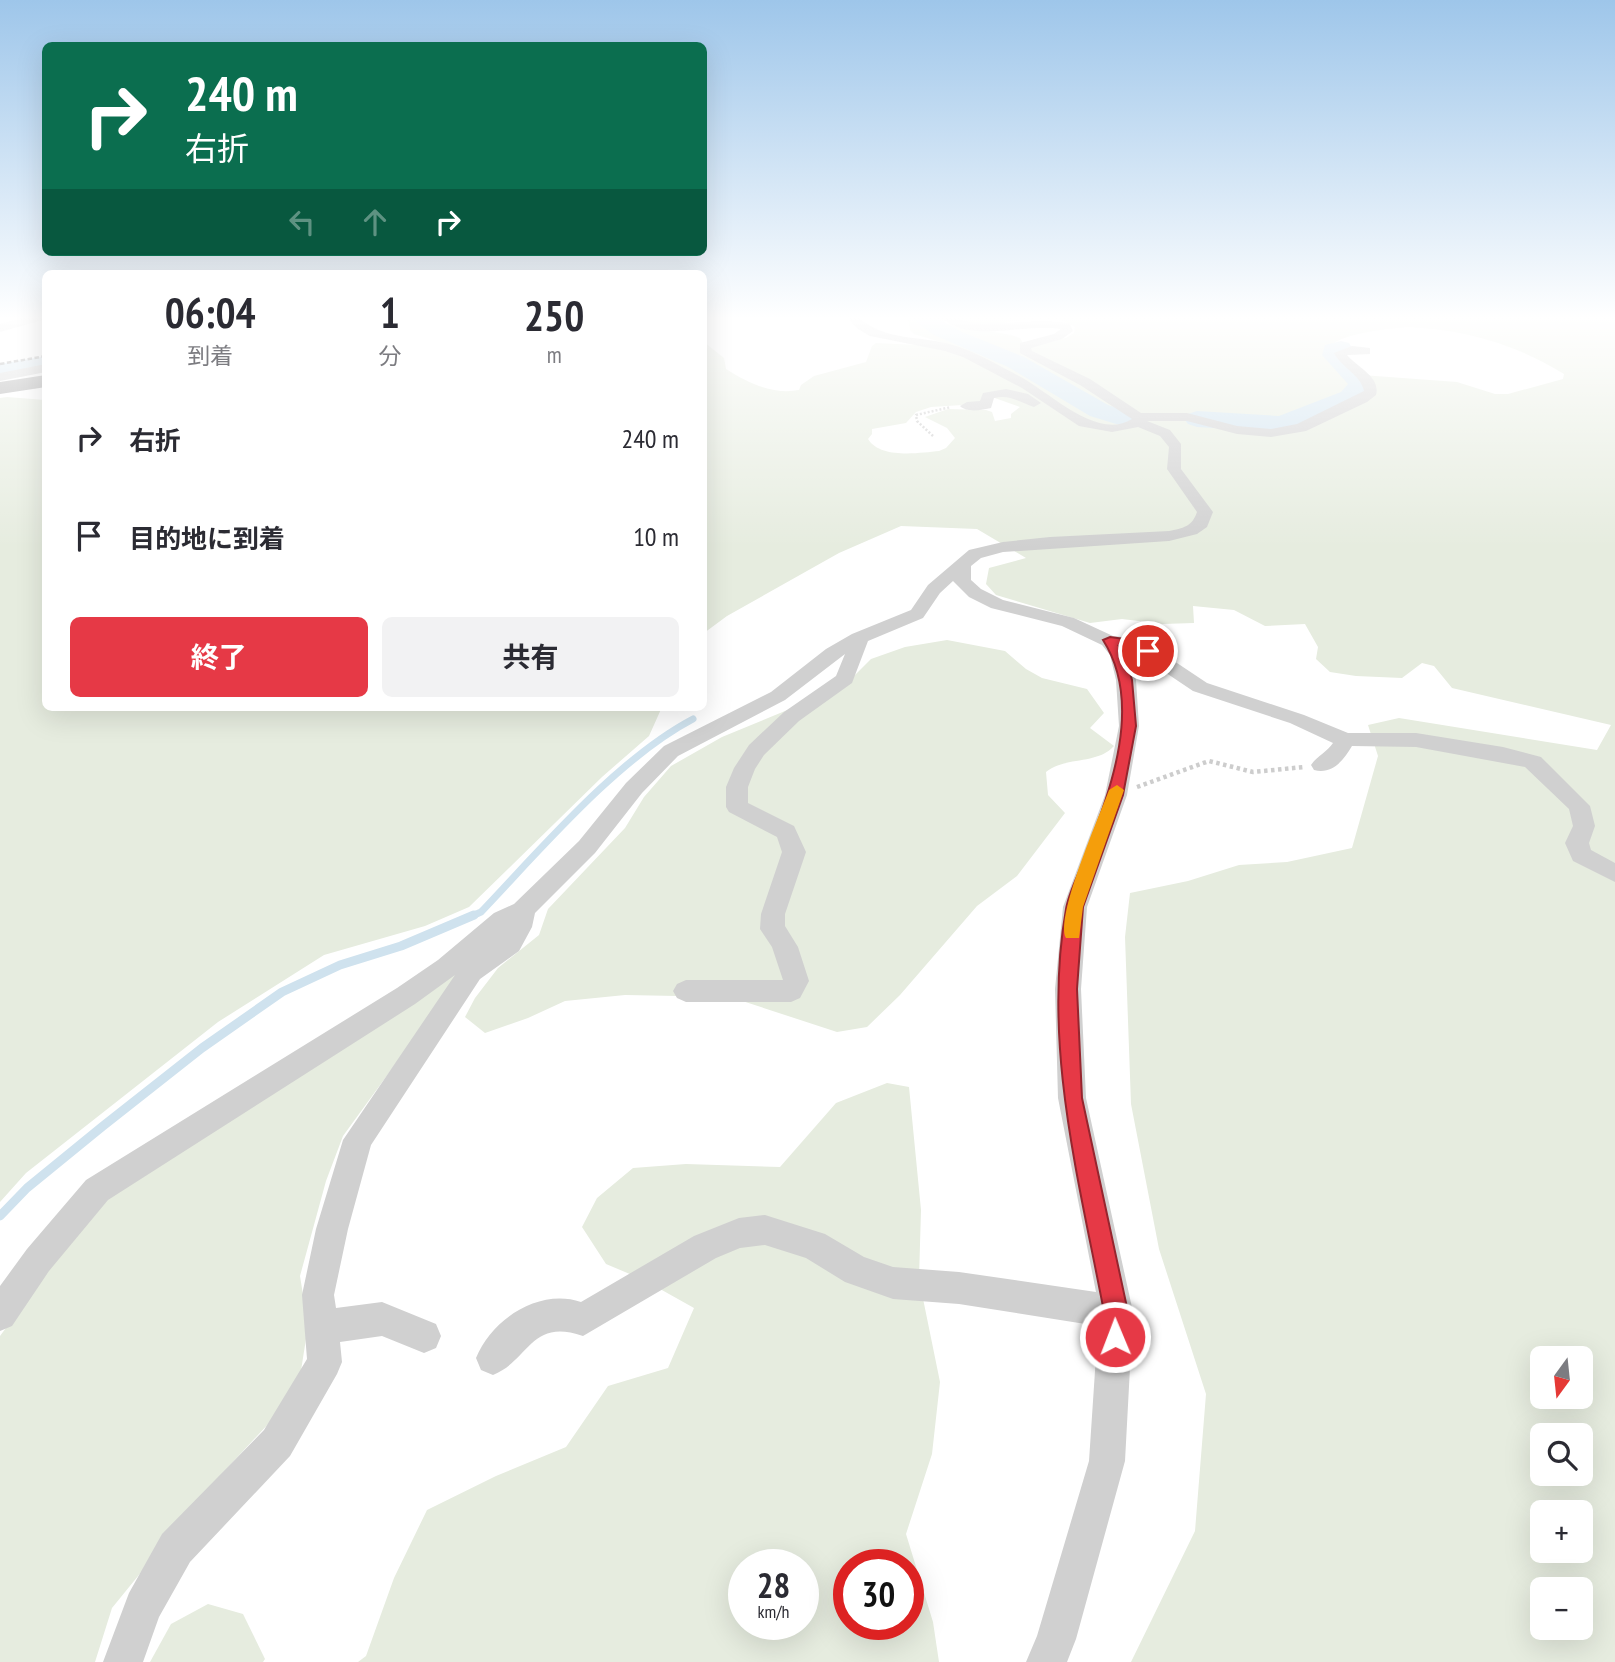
<!DOCTYPE html>
<html lang="ja">
<head>
<meta charset="utf-8">
<style>
  body { margin:0; font-family:"PT Sans Narrow","Noto Sans JP",sans-serif; background:#f2f2f3; color:#2b2b33; height:100vh; display:flex; flex-direction:column; font-size:26px; white-space:nowrap }
  * { box-sizing:border-box; margin:0 }
  p { font-size:23px; color:#7c7c81 }
  .icon { flex:none; width:38px; height:38px; fill:none; stroke:currentColor; stroke-width:2; stroke-linecap:round; stroke-linejoin:round }
  .map { position:relative; flex:1; overflow:hidden }
  .details { position:absolute; left:42px; top:270px; width:665px; height:441px; display:flex; flex-direction:column; background:#fff; border-radius:10px; box-shadow:0 7px 28px #0002 }
  .details>* { flex:none }
  .hud { position:absolute; left:42px; top:42px; width:665px; height:214px; border-radius:10px; box-shadow:0 7px 28px #0002; background:#0b6e4f; color:#fff; overflow:hidden }
  .needle { width:46px; rotate:195deg }
  .fabs { position:absolute; left:1530px; top:1346px; display:grid; gap:14px }
  .fabs a { display:grid; place-items:center; width:63px; height:63px; border-radius:10px; background:#fff; box-shadow:0 7px 28px #0002; font-size:35px }
  .speed { position:absolute; left:728px; top:1549px; display:flex; gap:14px; font-size:35px; font-weight:700; text-align:center }
  .speed>* { display:grid; place-content:center; width:91px; height:91px; border-radius:50%; background:#fff; box-shadow:0 7px 28px #0002; line-height:1 }
  .speed small { font-size:18px; font-weight:400 }
  .speed .limit { border:10px solid #d22; background:#fff; color:#111 }
  .pin { position:absolute; display:grid; place-items:center; width:60px; height:60px; color:#fff; margin:-30px; border:4px solid #fff; border-radius:50%; box-shadow:0 2px 7px #0007 }
  .me { position:absolute; width:77px; margin:-38px; rotate:359deg; stroke-linejoin:round; filter:drop-shadow(0 0 5px #0008) }
  .turn { display:flex; align-items:center; gap:24px; height:147px; padding:0 28px; font-size:32px }
  .turn .icon { width:91px; height:91px; stroke-width:2.5 }
  .turn b { display:block; font-size:49px; line-height:60px }
  .lanes { display:flex; align-items:center; height:66px; padding:0 28px; background:#0003; justify-content:center; gap:35px; direction:ltr }
  .lanes .off { opacity:.35 }
  .eta { display:flex; justify-content:space-evenly; align-items:center; height:119px; text-align:center }
  .eta b { font-size:42px; font-weight:700; line-height:49px }
  .button { display:flex; gap:14px; margin-top:auto; padding:14px 28px }
  .button a { flex:1; height:80px; border-radius:10px; background:#e63946; color:#fff; font-size:28px; font-weight:700; line-height:80px; text-align:center }
  .button a+a { background:#f2f2f3; color:#2b2b33 }
  ul { padding:0; list-style:none }
  li { display:flex; align-items:center; gap:21px; height:98px; padding:0 28px }
  li div { flex:1 }
  li b { display:block; font-size:26px }
  li em { font-style:normal }
  .map>svg:first-child { display:block }
</style>
</head>
<body>
<div class="map">
<svg width="1615" height="1662" viewBox="0 0 1615 1662">
  <rect width="100%" height="100%" fill="#fff"/>
  <g fill="#e6ecdf" fill-rule="evenodd">
    <path d="M 908,316 L 938,316 L 947,324 L 1011,335 L 1020,338 L 1023,343 L 1066,338 L 1074,333 L 1075,327 C 1039,302 982,342 953,316 L 1615,316 L 1615,1662 L 1131,1662 L 1195,1531 L 1206,1394 L 1159,1249 L 1131,1104 L 1125,937 L 1130,893 L 1188,881 L 1239,865 L 1287,862 L 1352,848 L 1378,756 L 1368,725 L 1399,718 L 1597,750 L 1611,725 L 1452,688 L 1434,666 L 1422,663 L 1402,678 L 1356,676 L 1330,672 L 1316,659 L 1318,647 L 1305,624 L 1265,626 L 1234,610 L 1193,606 L 1194,623 L 1163,624 L 1122,619 L 1090,623 L 996,595 L 986,584 L 989,568 L 1026,558 L 977,529 L 901,526 L 839,553 L 727,616 L 704,633 L 704,342 L 724,358 L 726,369 C 748,383 773,395 799,390 L 801,385 L 814,376 L 866,362 L 872,346 L 876,343 L 957,347 L 914,334 L 910,330 ZM 1407,327 C 1463,329 1516,344 1564,374 L 1563,379 L 1508,394 L 1495,394 L 1457,382 L 1348,374 L 1341,372 L 1324,354 C 1331,333 1387,329 1407,327 ZM 992,397 L 1020,407 L 1011,414 L 1011,418 L 995,421 L 992,412 L 986,410 L 948,409 L 925,417 L 947,428 L 955,438 L 946,448 L 939,451 C 919,453 880,459 868,439 L 872,434 L 872,429 L 906,423 L 916,412 L 931,407 L 978,404 ZM 1542,1358 L 1580,1358 L 1580,1396 L 1542,1396 ZM 1542,1435 L 1580,1435 L 1580,1474 L 1542,1474 ZM 1542,1512 L 1580,1512 L 1580,1550 L 1542,1550 ZM 1542,1589 L 1580,1589 L 1580,1628 L 1542,1628 Z"/>
    <path d="M 7,397 L 45,400 L 46,707 L 662,707 L 649,736 L 602,777 L 469,907 L 425,926 L 324,955 L 218,1022 L 26,1173 L 0,1202 L 0,398 Z"/>
    <path d="M 947,640 L 1005,651 L 1026,669 L 1042,678 L 1087,689 L 1104,713 L 1090,728 L 1114,746 C 1097,765 1066,756 1046,772 L 1048,795 L 1065,813 L 1017,876 L 977,906 L 900,995 L 867,1027 L 837,1032 L 730,997 L 625,995 L 565,1001 L 528,1018 L 485,1033 L 465,1017 L 475,998 L 498,968 L 539,935 L 548,909 L 625,828 L 644,797 L 671,766 L 722,737 L 843,687 L 871,659 L 905,647 Z"/>
    <path d="M 489,935 L 343,1136 L 326,1181 L 300,1276 L 308,1326 L 300,1377 L 271,1421 L 217,1479 L 112,1608 L 95,1662 L 0,1662 L 0,1336 L 97,1205 Z"/>
    <path d="M 887,1083 L 909,1087 L 921,1210 L 919,1279 L 940,1382 L 932,1454 L 906,1534 L 933,1622 L 939,1662 L 358,1662 L 366,1656 L 394,1578 L 427,1510 L 496,1476 L 566,1447 L 608,1386 L 668,1368 L 694,1308 L 644,1280 L 606,1264 L 582,1227 L 597,1198 L 633,1168 L 686,1164 L 780,1167 L 836,1103 ZM 744,1564 L 803,1564 L 803,1624 L 744,1624 ZM 849,1564 L 908,1564 L 908,1624 L 849,1624 Z"/>
    <path d="M 208,1604 L 243,1614 L 265,1659 L 263,1662 L 150,1662 L 171,1624 Z"/>
  </g>
  <g fill="none" stroke-linecap="round" stroke-linejoin="round">
    <path stroke="#cfe2ee" stroke-width="7" d="M 470,917 L 481,912 C 541,849 617,759 693,719"/>
    <path stroke="#cfe2ee" stroke-width="9" d="M 0,1216 L 27,1188 L 103,1126 L 202,1048 L 282,992 L 340,965 L 401,946 L 474,915"/>
    <g fill="#cfe2ee" fill-rule="evenodd">
      <path d="M 908,316 L 933,316 L 962,332 L 1024,357 L 1108,405 L 1135,414 L 1139,419 L 1135,424 L 1126,427 L 1090,416 L 1008,367 L 934,335 Z"/>
      <path d="M 1341,341 L 1349,343 L 1352,348 L 1345,354 L 1373,384 L 1359,402 L 1282,432 L 1197,427 L 1188,424 L 1184,419 L 1188,414 L 1197,411 L 1279,416 L 1341,392 L 1348,384 L 1322,355 L 1325,345 Z"/>
      <path d="M 46,356 L 46,370 L 0,378 L 0,364 Z"/>
    </g>
    <path stroke="#cdcdcd" stroke-width="2.5" stroke-dasharray="2 2" stroke-linecap="butt" d="M 933,436 L 917,421 L 916,415 L 951,407"/>
    <path stroke="#cdcdcd" stroke-width="4.5" stroke-dasharray="3.5 3.5" stroke-linecap="butt" d="M 1137,787 L 1209,761 L 1253,772 L 1304,767"/>
    <g fill="#d0d0d0" fill-rule="evenodd">
      <path d="M 30,316 L 46,316 L 46,319 L 0,332 L 0,324 Z"/>
      <path d="M 845,316 L 857,316 C 884,342 920,335 953,345 C 976,352 996,364 1017,375 C 1047,389 1096,442 1132,419 L 1080,385 L 1020,353 L 1020,343 L 1054,334 L 1061,329 C 1022,322 972,346 939,316 C 954,315 966,323 982,324 C 1012,325 1040,317 1070,324 L 1073,331 L 1062,339 L 1031,348 L 1032,351 L 1090,379 L 1141,413 L 1187,413 L 1237,426 L 1271,429 L 1297,424 L 1364,391 C 1361,375 1342,368 1334,353 L 1352,346 L 1370,348 L 1370,354 L 1347,355 C 1357,367 1381,377 1376,395 L 1367,402 L 1306,431 L 1271,437 L 1237,434 L 1187,421 L 1147,421 L 1170,430 L 1181,444 L 1181,469 L 1213,512 L 1207,527 L 1197,534 L 1169,541 L 1003,552 L 981,558 L 971,566 L 971,580 L 981,589 L 1003,600 L 1074,618 L 1113,636 L 1141,639 L 1207,683 L 1304,715 L 1348,733 L 1416,733 L 1503,747 L 1541,757 L 1590,806 L 1595,826 L 1589,843 L 1591,850 L 1615,863 L 1615,882 L 1573,861 L 1565,843 L 1573,826 L 1569,809 L 1525,767 L 1416,747 L 1352,746 C 1344,760 1332,775 1314,770 L 1311,765 C 1317,756 1327,752 1333,743 L 1290,723 L 1193,691 L 1129,648 L 1124,648 L 1136,680 L 1139,726 L 1127,795 L 1087,907 L 1081,989 L 1086,1098 L 1133,1312 L 1125,1461 L 1076,1639 L 1067,1662 L 1026,1662 L 1037,1636 L 1089,1461 L 1098,1326 L 959,1304 L 893,1299 L 845,1282 L 806,1258 L 765,1245 L 740,1248 L 716,1258 L 583,1336 C 530,1318 530,1360 493,1375 L 481,1370 L 476,1358 C 492,1319 539,1288 581,1302 L 694,1236 L 739,1218 L 765,1215 L 825,1234 L 864,1257 L 893,1267 L 959,1272 L 1096,1292 L 1058,1098 L 1055,989 L 1063,907 L 1105,795 L 1119,726 L 1116,680 L 1110,655 L 1102,645 L 1062,626 L 991,608 L 969,597 L 953,581 L 940,593 L 923,618 L 868,641 L 852,683 L 799,721 L 764,755 L 755,769 L 748,787 L 748,803 L 794,826 L 806,852 L 785,914 L 785,926 L 798,947 L 809,981 L 800,998 L 791,1002 L 686,1002 L 677,998 L 673,991 L 677,984 L 686,980 L 783,980 L 772,947 L 760,929 L 761,914 L 782,852 L 777,837 L 729,812 L 726,807 L 726,787 L 734,768 L 749,745 L 784,712 L 836,676 L 845,654 L 785,700 L 678,756 L 642,793 L 595,853 L 535,913 L 532,927 L 519,951 L 480,979 L 371,1145 L 348,1229 L 334,1295 L 336,1308 L 382,1302 L 436,1324 L 441,1336 L 436,1348 L 424,1353 L 382,1336 L 340,1342 L 342,1362 L 337,1374 L 290,1456 L 190,1562 L 159,1617 L 143,1662 L 103,1662 L 129,1593 L 162,1534 L 264,1430 L 307,1359 L 302,1295 L 316,1229 L 343,1140 L 455,975 L 415,1004 L 108,1200 L 49,1271 L 12,1326 L 0,1331 L 0,1286 L 27,1249 L 86,1180 L 397,988 L 438,960 L 494,913 L 514,904 L 579,841 L 626,783 L 664,746 L 771,692 L 826,649 L 852,634 L 911,610 L 928,585 L 969,550 L 1003,542 L 1050,537 L 1169,531 C 1183,528 1192,527 1197,512 L 1167,469 L 1169,447 L 1160,436 L 1138,427 L 1112,432 L 1079,426 L 1022,388 L 963,357 L 945,351 L 870,336 L 858,329 Z"/>
      <path d="M 46,364 L 46,372 L 0,381 L 0,373 Z"/>
      <path d="M 1006,389 L 1028,394 L 1041,403 L 1034,407 C 1019,402 1010,394 994,398 L 991,408 C 982,410 967,413 960,406 L 967,402 L 980,401 L 983,393 Z"/>
    </g>
    <path fill="#9a9a9a" fill-rule="evenodd" d="M 46,375 L 46,387 L 0,394 L 0,382 Z"/>
    <path stroke="#888" stroke-width="2.5" stroke-dasharray="4.5 2.5" stroke-linecap="butt" d="M 0,364 L 46,356"/>
  </g>
  <linearGradient id="sky" x2="0" y2="1"><stop stop-color="#9ec6ea"/><stop offset="0.58" stop-color="#fff"/><stop offset="1" stop-color="#fff" stop-opacity="0"/></linearGradient>
  <rect width="1615" height="548" fill="url(#sky)"/>
  <path fill="#e63946" stroke="#96252e" stroke-width="2" d="M 1110,637 L 1139,641 L 1154,651 L 1148,655 L 1131,647 L 1119,646 L 1125,654 L 1132,680 L 1136,726 L 1123,795 L 1083,907 L 1077,989 L 1082,1098 L 1128,1312 L 1127,1337 L 1123,1346 L 1115,1349 L 1106,1346 L 1103,1337 L 1104,1312 C 1079,1180 1042,1044 1066,909 C 1069,891 1080,872 1086,854 C 1110,791 1144,704 1103,640 Z"/>
  <path fill="#f59e0b" d="M 1117,785 L 1124,790 L 1083,907 L 1079,938 L 1066,938 C 1055,917 1099,817 1109,790 Z"/>
</svg>
<div class="fabs">
<a><svg class="needle" viewBox="-14 -14 28 28"><path d="M0-13l5 13h-10z" fill="#e53935"/><path d="M0 13l5-13h-10z" fill="#7c7c81"/></svg></a>
<a><svg class="icon" aria-label="search" viewBox="0 0 24 24"><circle cx="10" cy="10" r="6"/><path d="M15 15l6 6"/></svg></a>
<a>+</a>
<a>−</a>
</div>
<div class="speed"><div>28<small>km/h</small></div><div class="limit">30</div></div>
<div class="pin" style="left:1148px;top:651px;background:#d93025"><svg class="icon" aria-label="arrive" viewBox="0 0 24 24"><path d="M6 21V4h12l-3 4 3 4H6"/></svg></div>
<svg class="me" style="left:1115px;top:1337px" viewBox="-20 -20 40 40"><circle r="17" fill="#e63946" stroke="#fff" stroke-width="3"/><path d="M0-11L8 9 0 5-8 9z" fill="#fff"/></svg>
<div class="hud">
<div class="turn"><svg class="icon" aria-label="right" viewBox="0 0 24 24"><path d="M7 20v-9h11M14 6l5 5-5 5"/></svg><div><b>240 m</b>右折</div></div>
<div class="lanes"><svg class="icon off" aria-label="left" viewBox="0 0 24 24"><path d="M17 20v-9H6M10 6l-5 5 5 5"/></svg><svg class="icon off" aria-label="ahead" viewBox="0 0 24 24"><path d="M12 20V5M6 11l6-6 6 6"/></svg><svg class="icon" aria-label="right" viewBox="0 0 24 24"><path d="M7 20v-9h11M14 6l5 5-5 5"/></svg></div>
</div>
<section class="details">
<div class="eta">
<div><b>06:04</b><p>到着</p></div>
<div><b>1</b><p>分</p></div>
<div><b>250</b><p>m</p></div>
</div>
<ul>
<li><svg class="icon" aria-label="right" viewBox="0 0 24 24"><path d="M7 20v-9h11M14 6l5 5-5 5"/></svg><div><b>右折</b></div><em>240 m</em></li>
<li><svg class="icon" aria-label="arrive" viewBox="0 0 24 24"><path d="M6 21V4h12l-3 4 3 4H6"/></svg><div><b>目的地に到着</b></div><em>10 m</em></li>
</ul>
<div class="button"><a>終了</a><a>共有</a></div>
</section>
</div>
</body>
</html>
